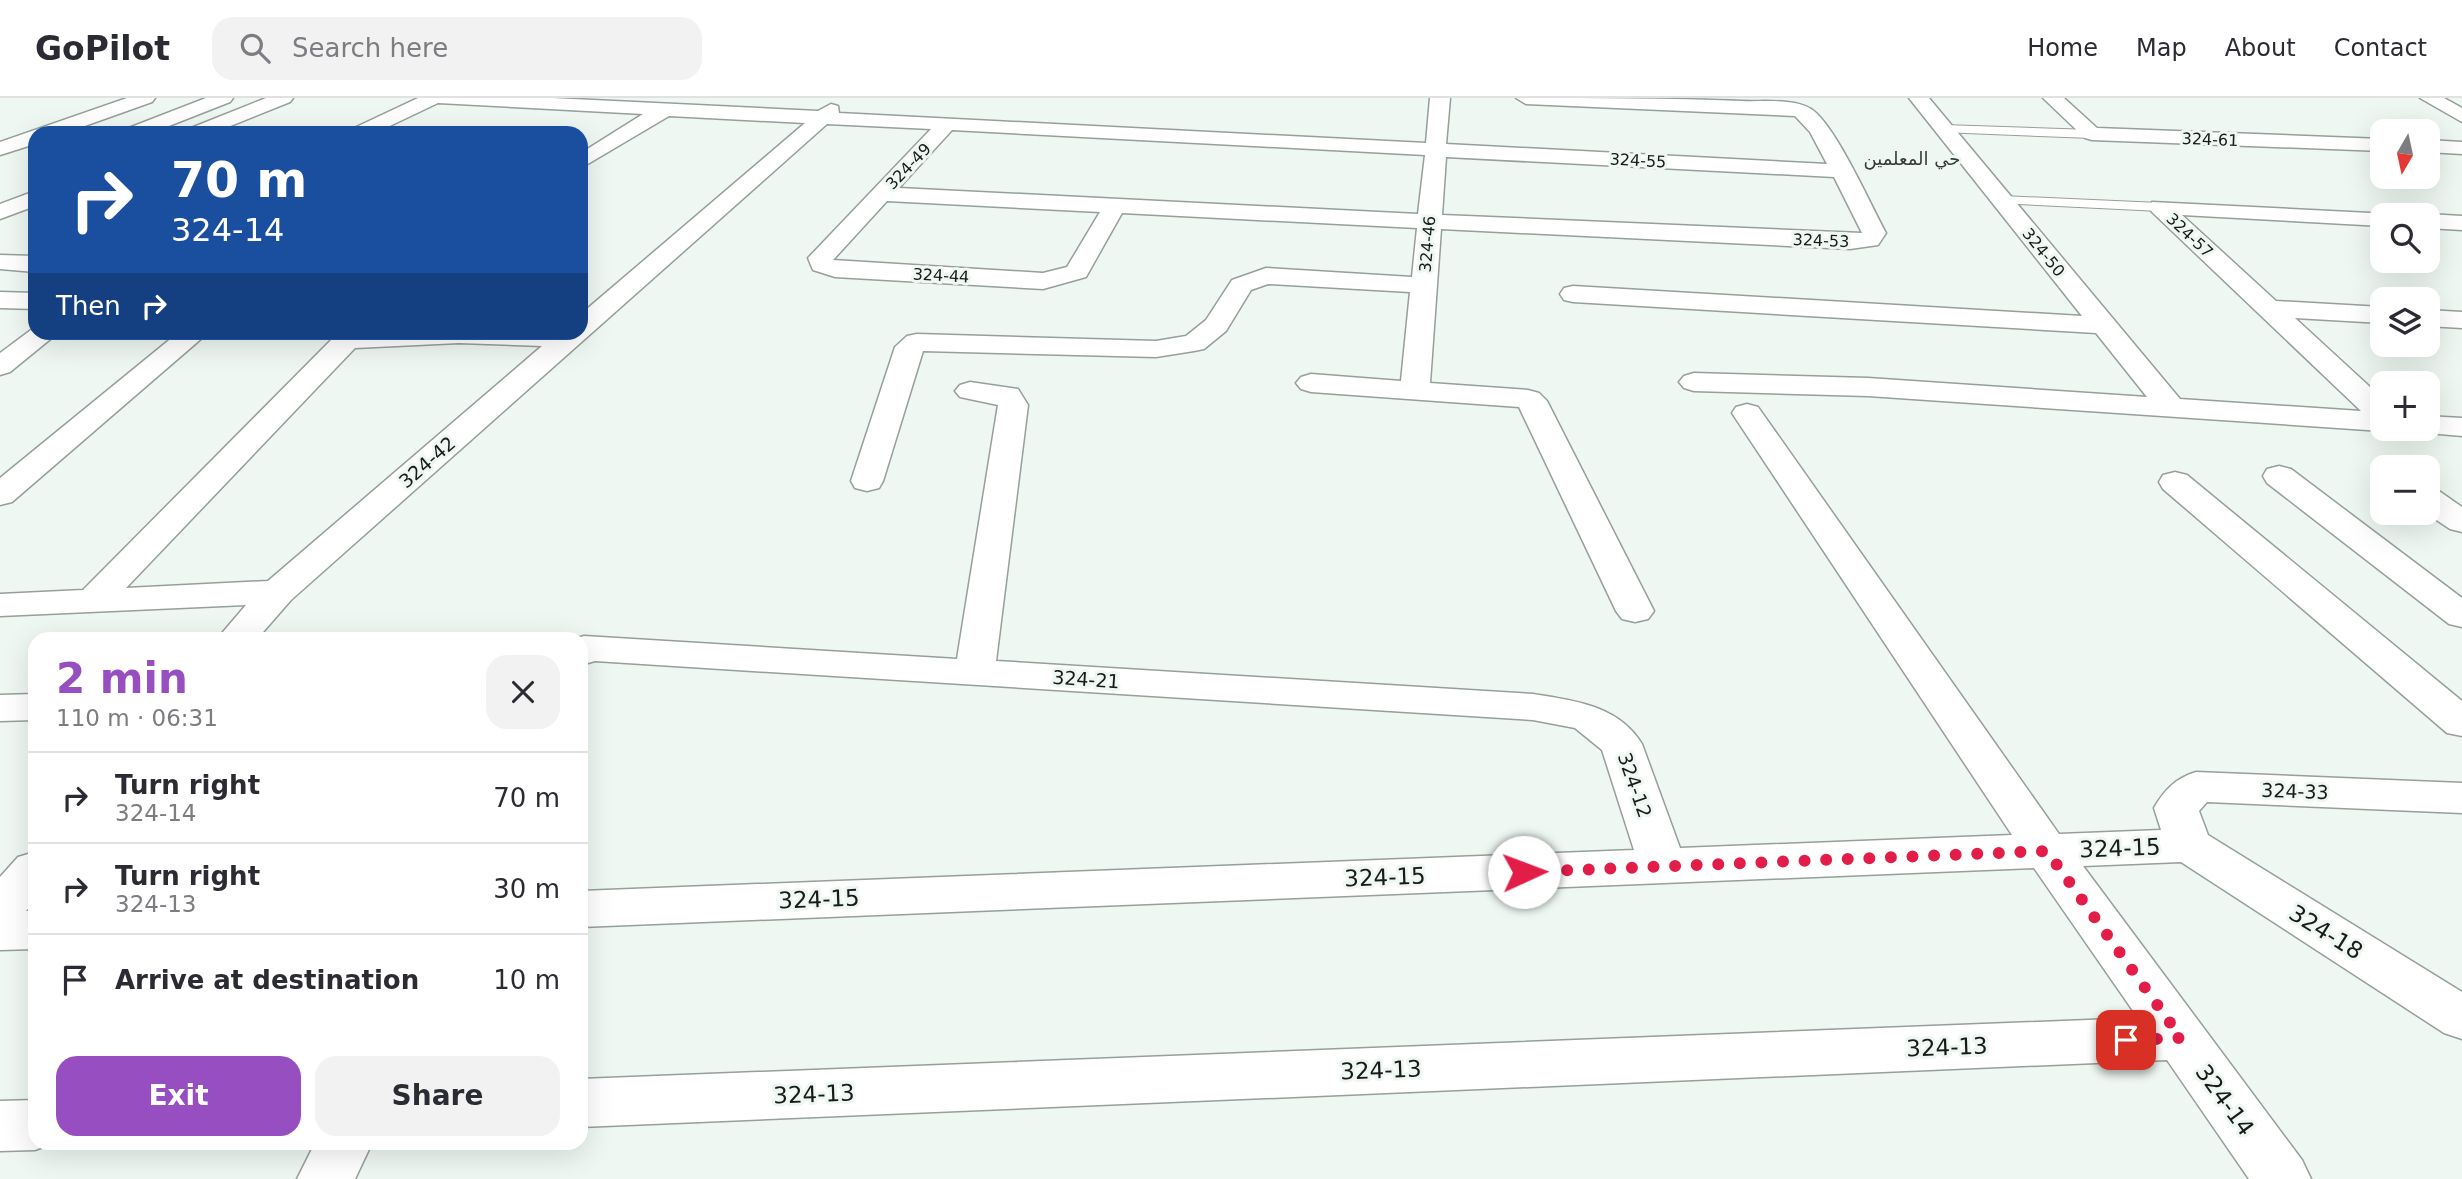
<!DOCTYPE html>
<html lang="en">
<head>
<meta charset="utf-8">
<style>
  body { margin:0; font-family:"DejaVu Sans","Noto Naskh Arabic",sans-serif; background:#f2f2f3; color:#2b2b33; height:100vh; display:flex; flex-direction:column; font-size:26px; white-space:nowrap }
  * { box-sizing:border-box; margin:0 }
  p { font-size:23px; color:#7c7c81 }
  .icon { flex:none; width:38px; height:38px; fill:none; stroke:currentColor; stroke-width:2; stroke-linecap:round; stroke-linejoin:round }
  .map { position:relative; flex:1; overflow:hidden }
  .sheet { position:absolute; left:28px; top:534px; width:560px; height:518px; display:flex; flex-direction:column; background:#fff; border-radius:21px; box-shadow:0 7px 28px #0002 }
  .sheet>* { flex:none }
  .top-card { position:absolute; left:28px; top:28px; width:560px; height:214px; border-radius:21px; box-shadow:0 7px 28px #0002; background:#1a4fa0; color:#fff; overflow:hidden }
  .needle { width:46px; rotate:189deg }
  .buttons { position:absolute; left:2370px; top:21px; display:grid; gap:14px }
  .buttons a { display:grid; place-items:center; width:70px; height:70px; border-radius:14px; background:#fff; box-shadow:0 7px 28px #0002; font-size:35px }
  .pin { position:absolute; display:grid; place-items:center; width:60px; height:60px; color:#fff; margin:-30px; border-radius:14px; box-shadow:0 4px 10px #0006 }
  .me { position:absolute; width:77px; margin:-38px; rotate:88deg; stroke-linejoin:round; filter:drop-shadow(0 0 5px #0008) }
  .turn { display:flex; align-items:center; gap:24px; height:147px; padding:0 28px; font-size:32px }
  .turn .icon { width:91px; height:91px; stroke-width:2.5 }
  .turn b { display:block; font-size:49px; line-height:60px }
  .then { display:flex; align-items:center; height:66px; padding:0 28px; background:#0003; gap:14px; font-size:26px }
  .round { display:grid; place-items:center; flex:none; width:74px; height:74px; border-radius:21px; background:#f2f2f3 }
  .summary { display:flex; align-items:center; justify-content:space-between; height:119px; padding:0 28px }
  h1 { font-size:42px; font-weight:600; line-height:52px; color:#974ec0 }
  .button { display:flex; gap:14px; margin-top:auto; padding:14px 28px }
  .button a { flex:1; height:80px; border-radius:21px; background:#974ec0; color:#fff; font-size:28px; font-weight:600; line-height:80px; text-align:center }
  .button a+a { background:#f2f2f3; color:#2b2b33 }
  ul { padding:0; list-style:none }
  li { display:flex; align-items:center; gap:21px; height:91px; padding:0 28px; border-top:2px solid #e1e1e2 }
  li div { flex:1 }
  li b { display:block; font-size:26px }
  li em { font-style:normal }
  header { display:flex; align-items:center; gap:42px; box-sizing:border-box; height:98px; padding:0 35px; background:#fff; border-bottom:2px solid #e1e1e2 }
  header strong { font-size:33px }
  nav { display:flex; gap:38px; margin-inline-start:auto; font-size:24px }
  .search { width:490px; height:63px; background:#f2f2f3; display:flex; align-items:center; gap:18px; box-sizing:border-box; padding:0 24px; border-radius:21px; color:#7c7c81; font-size:26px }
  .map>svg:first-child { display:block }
</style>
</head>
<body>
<header>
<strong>GoPilot</strong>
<div class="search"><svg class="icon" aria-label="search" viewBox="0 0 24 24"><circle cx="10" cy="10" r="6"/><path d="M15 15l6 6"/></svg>Search here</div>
<nav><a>Home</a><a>Map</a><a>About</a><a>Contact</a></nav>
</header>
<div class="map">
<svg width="2462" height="1081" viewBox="0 0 2462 1081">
  <rect width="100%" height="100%" fill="#eef7f1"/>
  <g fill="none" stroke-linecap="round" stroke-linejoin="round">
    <defs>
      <g id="lane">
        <path d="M 1944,27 L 2092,32 L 2098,36 L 2092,40 L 1940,34 L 1938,31 Z"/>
        <path d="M 2002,98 L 2160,105 L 2167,109 L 2160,113 L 1997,105 L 1997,99 Z"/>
      </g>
      <g id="street">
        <path d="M 127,0 L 155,0 L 152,4 L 65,35 L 35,35 L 35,46 L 0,57 L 0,44 Z"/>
        <path d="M 206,0 L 233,0 L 230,4 L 151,35 L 123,35 L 126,31 Z"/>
        <path d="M 266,0 L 293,0 L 290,4 L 213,35 L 188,34 L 191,30 Z"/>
        <path d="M 418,0 L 552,0 L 818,13 L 831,6 L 838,8 L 839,15 L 1426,45 L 1430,0 L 1450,0 L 1446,46 L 1827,66 L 1810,34 L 1795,18 L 1526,6 L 1516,0 C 1592,0 1667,0 1742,3 C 1762,4 1794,0 1811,11 C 1835,26 1871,108 1886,135 L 1878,147 L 1850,151 L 1441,131 L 1430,285 L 1528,292 L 1539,295 L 1547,303 L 1654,513 L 1648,521 L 1635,524 L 1622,521 L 1616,513 L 1519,309 L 1311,294 L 1301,291 L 1296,285 L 1301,279 L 1311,276 L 1401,283 L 1410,194 L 1268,186 L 1251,192 L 1226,233 L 1204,251 L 1194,253 L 1156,259 L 923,253 L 883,383 L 879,390 L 867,393 L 855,390 L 851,383 L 895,249 L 907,238 L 917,236 L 1156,243 L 1186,238 L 1206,222 L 1232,182 L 1266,170 L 1412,179 L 1417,130 L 1122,115 L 1086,179 L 1043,191 L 835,179 L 813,172 L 808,160 L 931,31 L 827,26 L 291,502 L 257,541 L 217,541 L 246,507 L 0,518 L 0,496 L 83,492 L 339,234 L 581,234 L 581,216 L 805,25 L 669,18 L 581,70 L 581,55 L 643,16 L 438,5 L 375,35 L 349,35 L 352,31 ZM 952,32 L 1425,57 L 1418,116 L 899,90 ZM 1446,59 L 1834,79 L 1862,135 L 1442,117 ZM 887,103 L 1100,114 L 1067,169 L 1043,175 L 833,162 ZM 459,245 L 542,248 L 268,483 L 126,490 L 355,250 Z"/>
        <path d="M 1909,0 L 1929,0 L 2180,301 L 2361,313 L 2152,114 L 2149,109 L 2152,104 L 2390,116 L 2382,117 L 2382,128 L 2182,117 L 2276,203 L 2382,209 L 2382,225 L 2295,220 L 2382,300 L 2382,331 L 2392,331 L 2382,333 L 1868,298 L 1694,293 L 1684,290 L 1679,284 L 1684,278 L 1694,275 L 1868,280 L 2147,299 L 2096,235 L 1573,204 L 1564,202 L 1560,196 L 1564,190 L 1573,188 L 2082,218 Z"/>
        <path d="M 2043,0 L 2064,0 L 2097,30 L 2382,41 L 2382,53 L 2092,42 L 2085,40 Z"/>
        <path d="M 2420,0 L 2444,0 L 2462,10 L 2462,24 Z"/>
        <path d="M 2427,42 L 2462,44 L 2462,56 L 2427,54 Z"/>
        <path d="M 35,93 L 35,108 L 0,121 L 0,106 Z"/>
        <path d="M 2427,116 L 2462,118 L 2462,132 L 2427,130 L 2427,117 L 2422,117 Z"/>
        <path d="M 0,157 L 35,158 L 35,174 L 0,171 Z"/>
        <path d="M 0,194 L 35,195 L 35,211 L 0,210 Z"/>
        <path d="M 2427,212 L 2462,214 L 2462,230 L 2427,228 Z"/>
        <path d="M 35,229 L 35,234 L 59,234 L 10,274 L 0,277 L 0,255 Z"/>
        <path d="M 179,234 L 209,234 L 12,404 L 0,407 L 0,380 Z"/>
        <path d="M 970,284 L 1018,291 L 1028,307 L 996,563 L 1533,596 C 1575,603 1618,607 1642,646 L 1680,750 L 2012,737 L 1732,315 L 1736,309 L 1747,306 L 1758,309 L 2059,736 L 2161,732 L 2154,710 C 2164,692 2176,680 2196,674 L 2462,685 L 2462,715 L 2207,704 L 2199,713 L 2208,737 L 2462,894 L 2462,941 L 2444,935 L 2181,764 L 2083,768 L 2302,1062 L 2311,1081 L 2249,1081 L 2167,962 L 581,1029 L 581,981 L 2138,920 L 2034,770 L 581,829 L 581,793 L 1634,752 L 1602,652 L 1575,630 L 1533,622 L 595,563 L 581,567 L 581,541 L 574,541 L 584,538 L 957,561 L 998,307 L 960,299 L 955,293 L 960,287 Z"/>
        <path d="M 2427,318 L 2462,320 L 2462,338 L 2416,334 L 2414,331 L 2427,331 Z"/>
        <path d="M 2279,368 L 2291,371 L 2462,500 L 2462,529 L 2449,526 L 2267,385 L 2263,378 L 2267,371 Z"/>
        <path d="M 2175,374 L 2187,377 L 2462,603 L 2462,638 L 2447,635 L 2163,391 L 2159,384 L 2163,377 Z"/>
        <path d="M 2427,390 L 2439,393 L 2462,409 L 2462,434 L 2450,431 L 2426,415 Z"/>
        <path d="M 35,596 L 35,622 L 0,623 L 0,597 Z"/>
        <path d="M 35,754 L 35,803 L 26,813 L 35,813 L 35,851 L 0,852 L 0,779 L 18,759 Z"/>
        <path d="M 35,1002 L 35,1045 L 54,1045 L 35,1052 L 0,1053 L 0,1003 Z"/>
        <path d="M 315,1045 L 372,1045 L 355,1081 L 297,1081 Z"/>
      </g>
    </defs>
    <use href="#lane" stroke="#969f99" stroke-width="2"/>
    <use href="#street" stroke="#969f99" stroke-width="3"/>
    <use href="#lane" fill="#fff" fill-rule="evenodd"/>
    <use href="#street" fill="#fff" fill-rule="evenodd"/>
  </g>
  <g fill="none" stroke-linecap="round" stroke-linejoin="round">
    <path stroke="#e11d48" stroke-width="12" stroke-dasharray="0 21.6" d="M 1524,774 L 2047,753 L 2181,940 L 2126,942"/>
  </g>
  <g text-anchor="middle" stroke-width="6" stroke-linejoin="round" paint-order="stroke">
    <g font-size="16" fill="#181b19" stroke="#eef7f1">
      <text transform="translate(2210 41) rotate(2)" y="6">324-61</text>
      <text transform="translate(1638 62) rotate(3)" y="6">324-55</text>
      <text transform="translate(908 68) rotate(-46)" y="6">324-49</text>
      <text transform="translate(2190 137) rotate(43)" y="6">324-57</text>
      <text transform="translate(1821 142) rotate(2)" y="6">324-53</text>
      <text transform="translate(1427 146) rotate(-85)" y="6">324-46</text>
      <text transform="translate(2044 154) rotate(51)" y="6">324-50</text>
      <text transform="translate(941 177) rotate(3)" y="6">324-44</text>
    </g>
    <g font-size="18" fill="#343b36" stroke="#eef7f1">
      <text x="1912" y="67">حي المعلمين</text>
    </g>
    <g font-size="19" fill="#181b19" stroke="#eef7f1">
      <text transform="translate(427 364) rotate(-41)" y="7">324-42</text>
      <text transform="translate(1086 581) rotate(4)" y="7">324-21</text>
      <text transform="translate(1635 687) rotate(71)" y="7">324-12</text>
      <text transform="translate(2295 693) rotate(2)" y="7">324-33</text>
    </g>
    <g font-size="23" fill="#181b19" stroke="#eef7f1">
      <text transform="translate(2120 750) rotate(-2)" y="8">324-15</text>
      <text transform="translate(1385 779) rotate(-2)" y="8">324-15</text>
      <text transform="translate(819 801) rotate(-2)" y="8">324-15</text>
      <text transform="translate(2326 834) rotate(32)" y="8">324-18</text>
      <text transform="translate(1947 949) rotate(-2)" y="8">324-13</text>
      <text transform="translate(1381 972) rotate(-2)" y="8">324-13</text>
      <text transform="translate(814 996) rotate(-2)" y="8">324-13</text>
      <text transform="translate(2225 1002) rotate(54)" y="8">324-14</text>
    </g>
  </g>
</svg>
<div class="buttons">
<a><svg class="needle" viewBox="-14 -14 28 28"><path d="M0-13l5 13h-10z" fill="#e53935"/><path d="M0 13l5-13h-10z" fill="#7c7c81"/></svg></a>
<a><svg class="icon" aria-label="search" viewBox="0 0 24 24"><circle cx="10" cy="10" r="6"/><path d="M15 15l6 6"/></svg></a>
<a><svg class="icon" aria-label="layers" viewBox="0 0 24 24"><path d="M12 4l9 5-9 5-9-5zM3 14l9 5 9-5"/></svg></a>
<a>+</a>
<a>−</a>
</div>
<div class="pin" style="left:2126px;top:942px;background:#d93025"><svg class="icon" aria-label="arrive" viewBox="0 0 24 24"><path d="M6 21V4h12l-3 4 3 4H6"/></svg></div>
<svg class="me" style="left:1524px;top:774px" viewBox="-20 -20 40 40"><circle r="19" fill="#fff"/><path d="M0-13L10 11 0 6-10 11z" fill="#e11d48"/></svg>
<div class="top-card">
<div class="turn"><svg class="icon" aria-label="right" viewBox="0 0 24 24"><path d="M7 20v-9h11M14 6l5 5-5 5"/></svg><div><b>70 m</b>324-14</div></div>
<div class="then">Then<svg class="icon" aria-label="right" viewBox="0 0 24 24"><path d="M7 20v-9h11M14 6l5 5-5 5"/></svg></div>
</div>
<section class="sheet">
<div class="summary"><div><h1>2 min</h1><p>110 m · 06:31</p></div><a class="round"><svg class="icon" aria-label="close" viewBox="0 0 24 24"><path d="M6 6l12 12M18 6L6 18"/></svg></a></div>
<ul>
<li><svg class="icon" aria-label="right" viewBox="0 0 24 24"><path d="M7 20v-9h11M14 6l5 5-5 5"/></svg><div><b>Turn right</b><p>324-14</p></div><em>70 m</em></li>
<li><svg class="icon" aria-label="right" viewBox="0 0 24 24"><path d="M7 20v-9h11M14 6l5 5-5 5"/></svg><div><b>Turn right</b><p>324-13</p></div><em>30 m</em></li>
<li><svg class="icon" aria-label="arrive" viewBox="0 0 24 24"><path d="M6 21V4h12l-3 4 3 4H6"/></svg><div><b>Arrive at destination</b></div><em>10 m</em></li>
</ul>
<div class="button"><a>Exit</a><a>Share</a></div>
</section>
</div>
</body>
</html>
